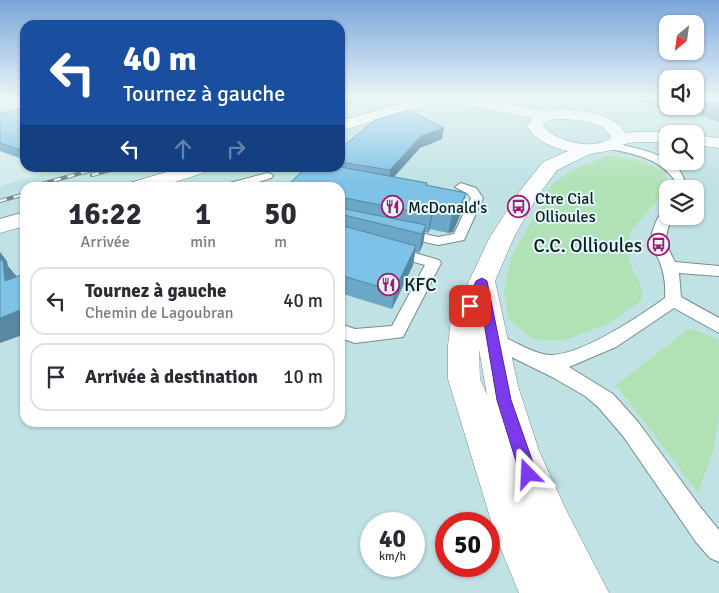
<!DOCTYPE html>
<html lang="fr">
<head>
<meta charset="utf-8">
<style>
  body { margin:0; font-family:Signika,sans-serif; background:#f2f2f3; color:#2b2b33; height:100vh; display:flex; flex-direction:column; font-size:19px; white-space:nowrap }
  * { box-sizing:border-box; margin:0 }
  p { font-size:16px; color:#7c7c81 }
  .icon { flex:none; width:28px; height:28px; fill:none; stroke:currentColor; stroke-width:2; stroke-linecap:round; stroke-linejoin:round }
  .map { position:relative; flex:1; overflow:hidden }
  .panel { position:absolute; left:20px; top:182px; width:325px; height:245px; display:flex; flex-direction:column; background:#fff; border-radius:15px; box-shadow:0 1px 4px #0004 }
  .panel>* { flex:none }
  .guide { position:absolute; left:20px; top:20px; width:325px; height:152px; border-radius:15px; box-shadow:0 1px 4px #0004; background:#1a4fa0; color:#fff; overflow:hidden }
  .needle { width:32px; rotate:209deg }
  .tools { position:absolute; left:659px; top:15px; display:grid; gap:10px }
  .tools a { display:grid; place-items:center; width:45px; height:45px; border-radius:10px; background:#fff; box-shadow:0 1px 4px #0004; font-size:25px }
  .speed { position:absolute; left:360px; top:512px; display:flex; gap:10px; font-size:25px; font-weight:700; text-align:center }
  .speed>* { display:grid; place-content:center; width:65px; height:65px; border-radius:50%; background:#fff; box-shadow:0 1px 4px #0004; line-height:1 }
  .speed small { font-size:12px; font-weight:400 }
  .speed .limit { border:8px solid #d22; background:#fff; color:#111 }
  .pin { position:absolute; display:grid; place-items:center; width:42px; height:42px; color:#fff; margin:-21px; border-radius:10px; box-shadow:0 2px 8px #0006 }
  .me { position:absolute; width:55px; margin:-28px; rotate:339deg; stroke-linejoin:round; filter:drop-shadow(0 0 4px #0008) }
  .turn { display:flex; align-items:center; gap:18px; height:105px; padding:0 20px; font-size:22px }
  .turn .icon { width:65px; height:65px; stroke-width:2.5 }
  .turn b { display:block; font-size:35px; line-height:42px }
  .lanes { display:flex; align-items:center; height:48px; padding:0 20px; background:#0003; justify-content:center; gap:25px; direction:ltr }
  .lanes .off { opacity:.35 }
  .eta { display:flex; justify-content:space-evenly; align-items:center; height:85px; text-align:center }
  .eta b { font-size:30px; font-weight:800; line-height:35px }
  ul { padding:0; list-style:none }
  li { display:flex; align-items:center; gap:15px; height:68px; margin:0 10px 8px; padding:0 10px; border:2px solid #e1e1e2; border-radius:15px }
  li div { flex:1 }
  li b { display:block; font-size:19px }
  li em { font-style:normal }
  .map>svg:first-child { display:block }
</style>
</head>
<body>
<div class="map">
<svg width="719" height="593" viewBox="0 0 719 593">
  <rect width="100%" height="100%" fill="#d3ebee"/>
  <path fill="#c0e2e5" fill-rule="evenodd" d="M 340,99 L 667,99 L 668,106 L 695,106 L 719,99 L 719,339 L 689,328 L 713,451 L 719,415 L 719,593 L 0,593 L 0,186 L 65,168 L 340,168 ZM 668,134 L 695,134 L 695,161 L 668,161 ZM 551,186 L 643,216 L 630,232 L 628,243 L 628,253 L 632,269 L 641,285 L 606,325 L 561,341 L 546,341 L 535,218 ZM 25,188 L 340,188 L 340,422 L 25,422 ZM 668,189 L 695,189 L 695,216 L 668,216 ZM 371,524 L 414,524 L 414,566 L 371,566 ZM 446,524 L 489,524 L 489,566 L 446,566 Z"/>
  <g fill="#b1e2b6">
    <path d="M 605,156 C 630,157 644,159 665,173 L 668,188 L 630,232 L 628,253 L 632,269 L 641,285 L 642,300 L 606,325 L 562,341 L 532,339 L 508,318 L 504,291 L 511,258 L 551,186 L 568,172 Z"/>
    <path d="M 690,328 L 719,339 L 719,415 L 713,451 L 698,493 L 616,385 Z"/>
  </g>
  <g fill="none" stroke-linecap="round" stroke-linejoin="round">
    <defs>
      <g id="service">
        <path d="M 611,143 C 636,147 688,157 685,189 L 673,189 L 674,179 C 657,157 633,154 607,148 L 606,146 L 607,144 Z"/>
        <path d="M 267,173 L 271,174 L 273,176 L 271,178 L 240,188 L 220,188 L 222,185 Z"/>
        <path d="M 461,183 L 476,188 L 483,198 L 464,240 L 438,245 L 398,236 L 396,233 L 398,230 L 403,229 L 438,237 L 454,234 L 471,198 L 468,194 L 455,187 Z"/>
        <path d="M 668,208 L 668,216 L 673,216 C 663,237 665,243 675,262 L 719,266 L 719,276 L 679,273 L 681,297 L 719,318 L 719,333 L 674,308 L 616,347 L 569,367 L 613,394 L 638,422 L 701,508 L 719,530 L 719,562 L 710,558 L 696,542 L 623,436 L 598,407 L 585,396 L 552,377 L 487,345 L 484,340 L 487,335 L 493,333 C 510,338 526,350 543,354 C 573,362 641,315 665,298 C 666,284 664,272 659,260 C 656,254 652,248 651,242 C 651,232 658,211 668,208 Z"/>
        <path d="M 394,247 L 439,260 L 441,263 L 403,337 L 355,343 L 340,338 L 340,324 L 355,329 L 392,326 L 425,265 L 389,255 L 387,252 L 389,249 Z"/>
      </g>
      <g id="minor">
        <path d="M 419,99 L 478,99 L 546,111 L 551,113 L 554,116 L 551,119 L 546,121 L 476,107 L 436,103 L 340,131 L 340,121 Z"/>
        <path d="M 635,132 L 668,132 L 674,134 L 668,134 L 668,142 L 635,142 L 620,145 L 614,144 L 611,140 L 614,136 Z"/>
        <path d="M 695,135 L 719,138 L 719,148 L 695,145 Z"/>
        <path d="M 180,168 L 208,168 L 206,172 L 156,188 L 123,188 L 126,184 Z"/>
        <path d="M 25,212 L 25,226 L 0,233 L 0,219 Z"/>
      </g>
      <path id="secondary" d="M 557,109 C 581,110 621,113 629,140 L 618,149 L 590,154 L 557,170 L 537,197 L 514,237 L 495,281 L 518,386 L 539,451 L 565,508 L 609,593 L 519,593 L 496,537 L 448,379 L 448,346 L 451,319 L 490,237 L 520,191 L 543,162 L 568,151 C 550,147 537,141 527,126 L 534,115 ZM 557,119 C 571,119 607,121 611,138 C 593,151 557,142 543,126 L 546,121 ZM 479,349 L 487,395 L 480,379 Z"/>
    </defs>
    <use href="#service" stroke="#768c8e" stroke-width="2"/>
    <use href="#minor" stroke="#768c8e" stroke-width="1"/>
    <use href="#secondary" stroke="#768c8e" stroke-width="1"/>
    <use href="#service" fill="#fff" fill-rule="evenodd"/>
    <use href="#minor" fill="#fff" fill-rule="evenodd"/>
    <use href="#secondary" fill="#fff" fill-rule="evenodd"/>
    <defs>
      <g id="rail">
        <path d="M 340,105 L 361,99"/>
        <path d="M 92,175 L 118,168"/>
        <path d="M 27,188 L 99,168"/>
        <path d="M 0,201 L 25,194"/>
      </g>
    </defs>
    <use href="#rail" stroke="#758688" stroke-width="4"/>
    <use href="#rail" stroke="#e1f8fb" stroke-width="2.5" stroke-dasharray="7" stroke-linecap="butt"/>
  </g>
  <g fill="#6ca7c7">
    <path d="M 637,99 L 668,99 L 668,106 L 695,106 L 695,99 L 719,99 L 719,122 L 690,112 L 678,115 Z"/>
    <path d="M 25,106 L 25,160 L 0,151 L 0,111 L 5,113 Z"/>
    <path d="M 442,139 L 420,148 L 394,177 L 427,183 L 427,185 L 462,211 L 453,232 L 448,233 L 430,229 L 428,233 L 425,232 L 423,244 L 419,253 L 415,252 L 413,265 L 392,309 L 340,293 L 340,143 L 346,144 Z"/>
  </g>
  <g fill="#5888a2">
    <path d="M 683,106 L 694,106 L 690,112 L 678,115 Z"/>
    <path d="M 444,128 L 442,139 L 420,148 L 389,182 L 390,170 L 421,136 Z"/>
    <path d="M 25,147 L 25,160 L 18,149 Z"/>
    <path d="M 466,193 L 462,211 L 453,232 L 448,233 L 452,215 Z"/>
    <path d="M 433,211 L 430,229 L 428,233 L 431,215 Z"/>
    <path d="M 426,225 L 423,244 L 419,253 L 422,234 Z"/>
    <path d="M 416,246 L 413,265 L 392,309 L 394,291 Z"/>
    <path d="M 0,252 L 7,261 L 8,266 L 19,279 L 5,281 L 0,270 Z"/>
    <path d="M 21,275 L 25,280 L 25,305 Z"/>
    <path d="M 25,308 L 25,334 L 0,343 L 0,318 Z"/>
  </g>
  <g fill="#7ec2e7" stroke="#5888a2">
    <path d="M 25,106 L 25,147 L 18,149 L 0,143 L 0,111 L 5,113 Z"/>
    <path d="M 409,110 L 444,128 L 421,136 L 390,170 L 340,162 L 340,143 L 346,144 L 375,120 Z"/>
    <path d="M 340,167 L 427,183 L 426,185 L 466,193 L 457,214 L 452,215 L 433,211 L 431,215 L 340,197 L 340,188 L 285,188 L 305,168 L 340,168 Z"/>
    <path d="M 340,208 L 426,225 L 422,234 L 340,214 Z"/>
    <path d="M 340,225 L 416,246 L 394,291 L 340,275 Z"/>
    <path d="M 3,260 L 5,281 L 21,275 L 25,308 L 0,318 L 0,261 Z"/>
  </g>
  <linearGradient id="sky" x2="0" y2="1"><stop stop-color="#7aa6db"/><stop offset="0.54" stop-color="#ebf6f7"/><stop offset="1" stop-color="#ebf6f7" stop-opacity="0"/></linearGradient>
  <rect width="719" height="182" fill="url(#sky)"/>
  <path fill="#7c3aed" stroke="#51269a" d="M 482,278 L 487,281 L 511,400 L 537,474 L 534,480 L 528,482 L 523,480 L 520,474 L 497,400 L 480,299 L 475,309 L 470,311 L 465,306 L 476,281 Z"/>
  <defs>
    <symbol id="restaurant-ring" viewBox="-11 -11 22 22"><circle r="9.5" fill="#e1f8fb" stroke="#9e1b6d" stroke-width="1.5"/><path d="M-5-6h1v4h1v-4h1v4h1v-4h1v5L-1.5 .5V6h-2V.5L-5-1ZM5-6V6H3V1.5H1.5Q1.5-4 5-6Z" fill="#9e1b6d"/></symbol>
    <symbol id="bus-ring" viewBox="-11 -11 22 22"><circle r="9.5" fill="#e1f8fb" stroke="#9e1b6d" stroke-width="1.5"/><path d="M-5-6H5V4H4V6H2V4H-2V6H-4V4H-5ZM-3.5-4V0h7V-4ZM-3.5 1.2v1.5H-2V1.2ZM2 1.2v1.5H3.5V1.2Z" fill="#9e1b6d"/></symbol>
  </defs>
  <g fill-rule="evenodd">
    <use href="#restaurant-ring" x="380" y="194" width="25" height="25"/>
    <use href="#bus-ring" x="506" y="194" width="25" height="25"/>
    <use href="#bus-ring" x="646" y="232" width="25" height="25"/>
    <use href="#restaurant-ring" x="376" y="272" width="25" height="25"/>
  </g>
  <g text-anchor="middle" stroke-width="4" stroke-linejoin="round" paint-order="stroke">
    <g font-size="16" fill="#121b1c" stroke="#e1f8fb" text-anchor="start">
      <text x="535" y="204">Ctre Cial<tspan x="535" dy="18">Ollioules</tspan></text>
      <text x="408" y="213">McDonald's</text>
    </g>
    <g font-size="19" fill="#121b1c" stroke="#e1f8fb" text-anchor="end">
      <text x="642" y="252">C.C. Ollioules</text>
      <text x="404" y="291" text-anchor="start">KFC</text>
    </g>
  </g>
</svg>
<div class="tools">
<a><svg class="needle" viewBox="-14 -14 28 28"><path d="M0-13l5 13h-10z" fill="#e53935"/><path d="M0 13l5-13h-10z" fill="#7c7c81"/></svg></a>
<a><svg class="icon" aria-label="sound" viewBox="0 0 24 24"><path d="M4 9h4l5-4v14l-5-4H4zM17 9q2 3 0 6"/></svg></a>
<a><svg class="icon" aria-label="search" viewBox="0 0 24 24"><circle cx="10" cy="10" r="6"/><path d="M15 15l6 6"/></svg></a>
<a><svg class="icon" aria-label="layers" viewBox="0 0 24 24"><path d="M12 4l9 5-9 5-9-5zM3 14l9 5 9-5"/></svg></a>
</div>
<div class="speed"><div>40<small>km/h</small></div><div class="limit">50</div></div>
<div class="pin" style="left:470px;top:306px;background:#d93025"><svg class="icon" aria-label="arrive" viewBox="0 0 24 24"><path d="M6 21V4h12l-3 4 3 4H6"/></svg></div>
<svg class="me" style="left:528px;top:474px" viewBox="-20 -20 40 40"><path d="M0-17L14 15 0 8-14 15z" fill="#7c3aed" stroke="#fff" stroke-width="4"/></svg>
<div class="guide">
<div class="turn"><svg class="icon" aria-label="left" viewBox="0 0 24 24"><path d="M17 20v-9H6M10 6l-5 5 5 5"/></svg><div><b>40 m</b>Tournez à gauche</div></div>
<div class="lanes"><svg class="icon" aria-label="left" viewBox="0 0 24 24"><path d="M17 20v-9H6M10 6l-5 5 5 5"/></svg><svg class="icon off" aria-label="ahead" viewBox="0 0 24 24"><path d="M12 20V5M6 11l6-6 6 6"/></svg><svg class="icon off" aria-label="right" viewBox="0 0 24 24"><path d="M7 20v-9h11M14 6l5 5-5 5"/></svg></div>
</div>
<section class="panel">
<div class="eta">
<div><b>16:22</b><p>Arrivée</p></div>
<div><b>1</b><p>min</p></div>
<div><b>50</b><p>m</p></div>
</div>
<ul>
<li><svg class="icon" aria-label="left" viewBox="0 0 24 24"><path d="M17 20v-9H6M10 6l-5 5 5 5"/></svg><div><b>Tournez à gauche</b><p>Chemin de Lagoubran</p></div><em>40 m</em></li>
<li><svg class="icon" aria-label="arrive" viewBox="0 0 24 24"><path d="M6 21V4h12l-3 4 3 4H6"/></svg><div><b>Arrivée à destination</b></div><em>10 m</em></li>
</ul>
</section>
</div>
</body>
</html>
